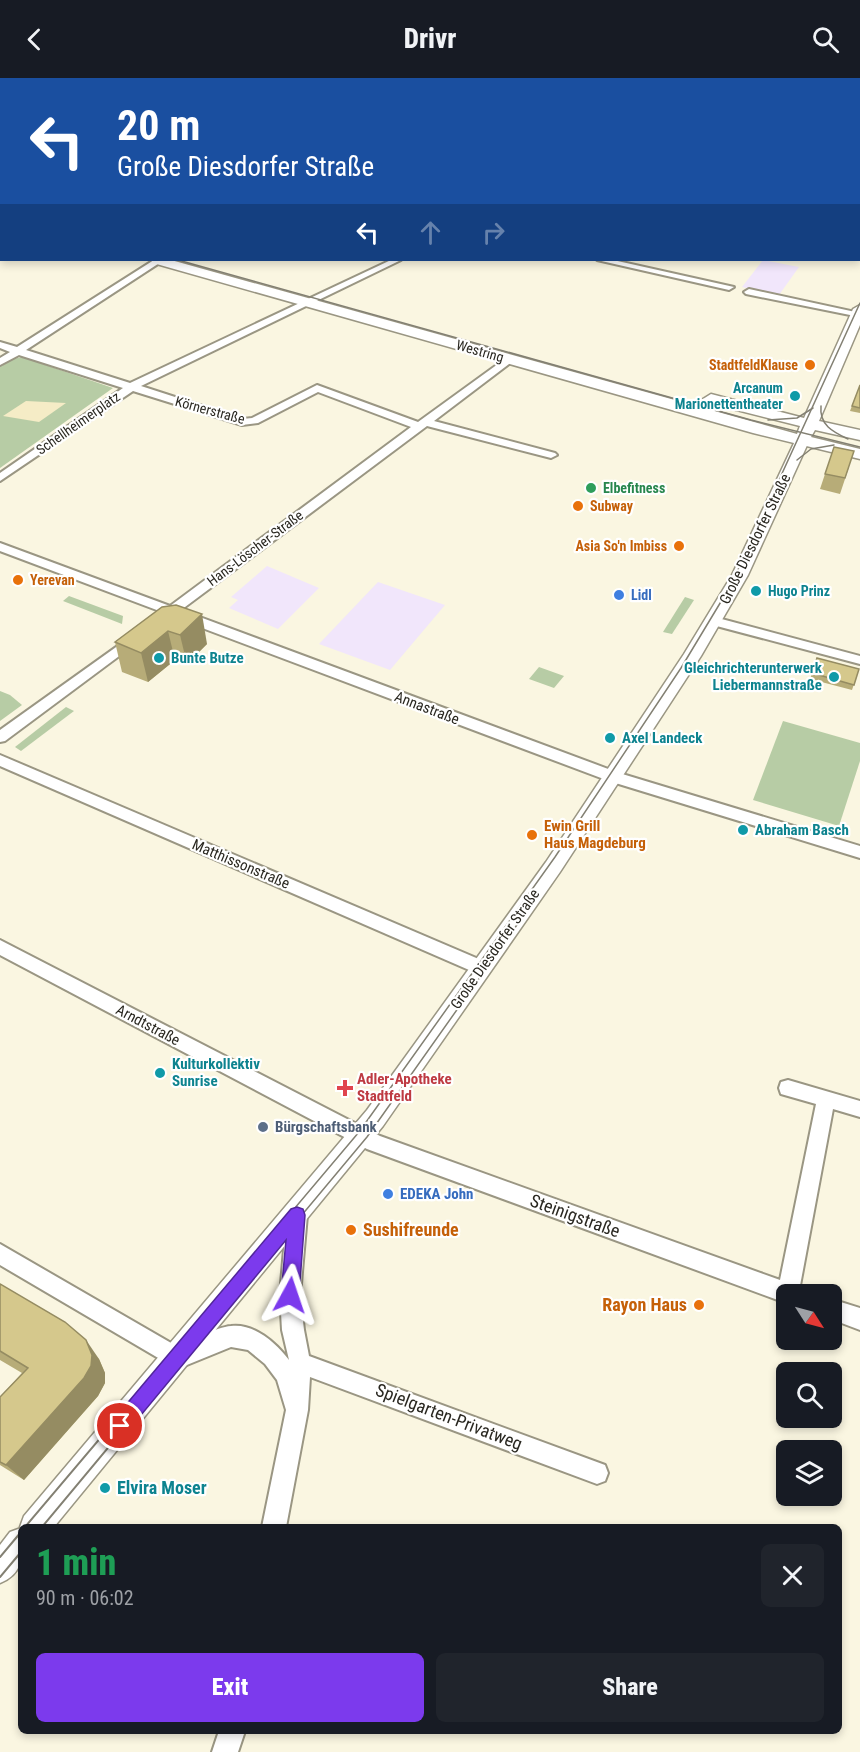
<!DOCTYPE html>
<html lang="en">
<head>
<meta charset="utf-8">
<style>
  body { margin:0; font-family:"Roboto Condensed",sans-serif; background:#20242c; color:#f1f3f6; height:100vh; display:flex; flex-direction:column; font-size:22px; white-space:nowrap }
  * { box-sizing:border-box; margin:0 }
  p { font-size:20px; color:#9ea1a6 }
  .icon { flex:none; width:33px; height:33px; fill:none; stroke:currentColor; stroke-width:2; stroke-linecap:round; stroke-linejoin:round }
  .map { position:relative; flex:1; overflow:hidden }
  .panel { position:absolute; left:18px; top:1446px; width:824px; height:210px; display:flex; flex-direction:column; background:#171b24; border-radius:9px; box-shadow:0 3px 9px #0003 }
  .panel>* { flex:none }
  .hud { position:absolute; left:0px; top:0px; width:861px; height:183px; box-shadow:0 3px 9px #0003; background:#1a4fa0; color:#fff; overflow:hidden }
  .needle { width:39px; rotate:126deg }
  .buttons { position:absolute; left:776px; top:1206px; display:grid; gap:12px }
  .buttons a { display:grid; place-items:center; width:66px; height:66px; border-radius:9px; background:#171b24; box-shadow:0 3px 9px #0003; font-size:30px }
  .pin { position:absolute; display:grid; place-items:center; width:51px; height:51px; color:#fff; margin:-26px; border:3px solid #fff; border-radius:50%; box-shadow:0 2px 6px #0007 }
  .me { position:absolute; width:66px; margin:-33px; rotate:5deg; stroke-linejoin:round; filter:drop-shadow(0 0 4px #0008) }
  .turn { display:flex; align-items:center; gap:21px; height:126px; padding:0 18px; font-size:27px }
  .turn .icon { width:78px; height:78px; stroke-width:2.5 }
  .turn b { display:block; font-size:42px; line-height:51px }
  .lanes { display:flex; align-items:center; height:57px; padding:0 18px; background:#0003; justify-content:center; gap:30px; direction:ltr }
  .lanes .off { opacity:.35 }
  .round { display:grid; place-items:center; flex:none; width:63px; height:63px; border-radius:9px; background:#20242c }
  .head { display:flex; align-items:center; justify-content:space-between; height:102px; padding:0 18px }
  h1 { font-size:36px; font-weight:800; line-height:45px; color:#1e9e55 }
  .action { display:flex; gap:12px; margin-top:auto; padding:12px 18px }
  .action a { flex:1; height:69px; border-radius:9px; background:#7c3aed; color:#fff; font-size:24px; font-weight:800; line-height:69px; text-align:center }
  .action a+a { background:#20242c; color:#f1f3f6 }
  header { display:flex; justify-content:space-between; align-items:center; height:78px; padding:0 18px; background:#171b24; font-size:27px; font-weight:800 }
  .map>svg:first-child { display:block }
</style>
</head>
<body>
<header><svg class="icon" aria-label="back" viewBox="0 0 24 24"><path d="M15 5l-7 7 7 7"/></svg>Drivr<svg class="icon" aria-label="search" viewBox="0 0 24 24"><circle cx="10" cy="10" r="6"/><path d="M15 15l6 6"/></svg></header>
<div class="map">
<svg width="860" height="1674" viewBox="0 0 860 1674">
  <rect width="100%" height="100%" fill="#faf6e1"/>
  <g fill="#f1e6fb">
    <path d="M 763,182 L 799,189 L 779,217 L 742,209 Z"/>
    <path d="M 267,488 L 319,510 L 278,551 L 229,530 L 238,522 L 231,519 Z"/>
    <path d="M 378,504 L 445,527 L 390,592 L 319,566 Z"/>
  </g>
  <g fill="#b7cca5">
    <path d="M 22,279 L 113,310 L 0,390 L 0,289 L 13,281 Z"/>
    <path d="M 69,518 L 123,538 L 122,546 L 63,523 Z"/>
    <path d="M 685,519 L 694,522 L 672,556 L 663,554 Z"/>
    <path d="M 539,589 L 564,598 L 554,610 L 529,601 Z"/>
    <path d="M 0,613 L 10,617 L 22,627 L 0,643 Z"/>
    <path d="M 66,629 L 74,633 L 21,673 L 15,669 Z"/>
    <path d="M 783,643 L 860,665 L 860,683 L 839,748 L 753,722 Z"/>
  </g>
  <path fill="#f5ecc6" d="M 26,323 L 66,325 L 39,344 L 3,338 Z"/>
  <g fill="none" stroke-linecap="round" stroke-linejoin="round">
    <defs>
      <g id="minor">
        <path d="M 134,0 L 146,2 L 135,2 Z"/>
        <path d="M 248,0 L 258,0 L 247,2 Z"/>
        <path d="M 527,0 L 535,0 L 526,2 Z"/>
        <path d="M 780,0 L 789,0 L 779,2 Z"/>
        <path d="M 795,0 L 804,0 L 794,2 Z"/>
        <path d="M 154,182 L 164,182 L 26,272 L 130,305 L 391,182 L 401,182 L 141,308 L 243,341 L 252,340 L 317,307 L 418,344 L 509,278 L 514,281 L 513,283 L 434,343 L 555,375 L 557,377 L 551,380 L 427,348 L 181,532 L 619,695 L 860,768 L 860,780 L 609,703 L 173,539 L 164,543 L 159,542 L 157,539 L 162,534 L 0,473 L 0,465 L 170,528 L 411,349 L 318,314 L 258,345 L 242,347 L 133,313 L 0,403 L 0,395 L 123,310 L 19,277 L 0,287 L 0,280 L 10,274 L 0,270 L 0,264 L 17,269 Z"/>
        <path d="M 597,182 L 613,182 L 734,209 L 729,212 Z"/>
        <path d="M 749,211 L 860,235 L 860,239 L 746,216 L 744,214 Z"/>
        <path d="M 714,539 L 860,578 L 860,586 L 709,546 L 707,543 L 709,540 Z"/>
        <path d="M 133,557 L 140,561 L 138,564 L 5,663 L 0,664 L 0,652 Z"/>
        <path d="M 0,677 L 488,885 L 491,890 L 488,895 L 482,897 L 476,895 L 0,688 Z"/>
        <path d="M 0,862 L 380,1058 L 780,1202 L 816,1026 L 781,1016 L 779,1010 L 781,1004 L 788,1002 L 860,1023 L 860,1039 L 833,1031 L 799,1213 L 800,1216 L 786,1216 L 786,1225 L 367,1071 L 0,877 Z"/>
        <path d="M 297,1128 L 304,1130 L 307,1137 L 300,1217 L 304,1252 L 309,1278 L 605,1387 L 608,1395 L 605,1403 L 597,1406 L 310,1299 L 308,1332 L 286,1449 L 262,1449 L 286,1332 L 277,1302 L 265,1286 L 248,1272 L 231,1269 L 177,1291 L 0,1187 L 0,1166 L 178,1269 C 193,1263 216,1249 231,1248 C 254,1245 276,1265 289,1282 L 282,1252 L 280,1217 L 287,1137 L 290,1130 Z"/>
        <path d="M 831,1221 L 860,1230 L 860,1252 L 831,1241 Z"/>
        <path d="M 219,1653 L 245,1653 L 238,1674 L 212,1674 Z"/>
      </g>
      <path id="tertiary" d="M 802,359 L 809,363 L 748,497 L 701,578 L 560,794 L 383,1048 L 54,1449 L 21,1449 C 21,1474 27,1494 0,1505 L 0,1467 L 10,1454 L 21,1450 L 20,1449 L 24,1438 L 367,1032 L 546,784 L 684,576 L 732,497 L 795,363 Z"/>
      <g id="secondary">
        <rect x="0" y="120" width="2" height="8"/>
        <path d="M 151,182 L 171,182 L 797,356 L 800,348 L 705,324 L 703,321 L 711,316 L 804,340 L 853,231 L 860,227 L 860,247 L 819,343 L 860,352 L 860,362 L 815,352 L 811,359 L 860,371 L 860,381 L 753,355 L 153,185 Z"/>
      </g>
    </defs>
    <use href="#minor" stroke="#9a9683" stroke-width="4"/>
    <use href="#tertiary" stroke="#9a9683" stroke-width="3"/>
    <use href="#secondary" stroke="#9a9683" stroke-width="3"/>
    <use href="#minor" fill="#fff" fill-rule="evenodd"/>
    <use href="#tertiary" fill="#fff" fill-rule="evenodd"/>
    <use href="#secondary" fill="#fff" fill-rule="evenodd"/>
    <g stroke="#838073" stroke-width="1.5">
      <path d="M 178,182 L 751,342 L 860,369"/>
      <path d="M 821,328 C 819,347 833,354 848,361"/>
      <path d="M 768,342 L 797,340 L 813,330"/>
      <path d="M 797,382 L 811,371 L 834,367"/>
      <path d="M 278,1150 L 359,1054 L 555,779 L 681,590 L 731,507 L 860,225"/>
      <path d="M 291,1150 L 367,1059 L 519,844"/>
    </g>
    <g stroke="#838073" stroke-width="2">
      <path d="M 25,1449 L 279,1149"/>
      <path d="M 42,1449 L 292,1149"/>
      <path d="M 0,1479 L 21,1454"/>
      <path d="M 0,1499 L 21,1474"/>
    </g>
  </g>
  <g fill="#b7ac78">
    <path d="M 860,307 L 860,335 L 850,333 Z"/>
    <path d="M 849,389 L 840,416 L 820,411 L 825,396 Z"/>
    <path d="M 162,529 L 207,566 L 187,586 L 175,582 L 148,604 L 122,594 L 115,564 Z"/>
    <path d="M 817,580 L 859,591 L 852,612 L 810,601 Z"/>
    <path d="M 0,1206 L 99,1281 L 105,1295 L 105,1305 L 98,1318 L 24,1402 L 0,1387 L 0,1319 L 22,1295 L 0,1282 Z"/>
  </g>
  <g fill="#958c62">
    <path d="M 202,536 L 207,566 L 187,586 L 180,557 Z"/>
    <path d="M 168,553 L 175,582 L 148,604 L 141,575 Z"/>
    <path d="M 86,1262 L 99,1281 L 105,1295 L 105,1305 L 98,1318 L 24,1402 L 6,1387 Z"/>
  </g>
  <g fill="#d5c88c" stroke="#958c62" stroke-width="1.5">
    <path d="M 860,307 L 860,330 L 852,328 Z"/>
    <path d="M 834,369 L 854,373 L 845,400 L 825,396 Z"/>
    <path d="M 176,527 L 202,536 L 180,557 L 168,553 L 141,575 L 115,564 L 162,529 Z"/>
    <path d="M 817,580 L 859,591 L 854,607 L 812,595 Z"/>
    <path d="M 0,1206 L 65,1244 L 86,1262 L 92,1277 L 91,1288 L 84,1300 L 6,1387 L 0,1384 L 0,1319 L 28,1290 L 0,1273 Z"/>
  </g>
  <path fill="#7c3aed" stroke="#51269a" stroke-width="1.5" d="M 297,1129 L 303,1131 L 305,1137 L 299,1217 L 296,1223 L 290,1226 L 284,1223 L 281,1217 L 286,1162 L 127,1354 L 120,1357 L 114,1354 L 111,1348 L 114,1341 L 291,1131 Z"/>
  <g fill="#e8710a" stroke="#fff" stroke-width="2">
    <circle cx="810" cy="287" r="6"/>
    <circle cx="578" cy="428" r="6"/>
    <circle cx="679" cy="468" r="6"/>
    <circle cx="18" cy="502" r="6"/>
    <circle cx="532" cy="757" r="6"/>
    <circle cx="351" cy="1152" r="6"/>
    <circle cx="699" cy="1227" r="6"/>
  </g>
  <g fill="#0f9aa8" stroke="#fff" stroke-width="2">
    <circle cx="795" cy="318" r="6"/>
    <circle cx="756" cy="513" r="6"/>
    <circle cx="159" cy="580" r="6"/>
    <circle cx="834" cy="599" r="6"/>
    <circle cx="610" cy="660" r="6"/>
    <circle cx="743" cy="752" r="6"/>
    <circle cx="160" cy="995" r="6"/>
    <circle cx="105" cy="1410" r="6"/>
  </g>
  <circle fill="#2e9e5b" stroke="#fff" stroke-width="2" cx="591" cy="410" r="6"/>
  <g fill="#3f7fe0" stroke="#fff" stroke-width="2">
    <circle cx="619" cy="517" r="6"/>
    <circle cx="388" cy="1116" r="6"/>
  </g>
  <path fill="#e0444e" stroke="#fff" stroke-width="2" d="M342 1001h6v6h6v6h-6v6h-6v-6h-6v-6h6z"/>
  <circle fill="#5c6f8a" stroke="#fff" stroke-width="2" cx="263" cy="1049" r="6"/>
  <g text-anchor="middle" stroke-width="4.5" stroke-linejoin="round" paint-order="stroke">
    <g font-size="14" fill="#2a2821" stroke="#fff">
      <text transform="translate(480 273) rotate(16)" y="5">Westring</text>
      <text transform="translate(210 332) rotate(15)" y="5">Körnerstraße</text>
      <text transform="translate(78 345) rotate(-35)" y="5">Schellheimerplatz</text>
      <text transform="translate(255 470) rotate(-37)" y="5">Hans-Löscher-Straße</text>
    </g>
    <g font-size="14" font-weight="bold" fill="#c56008" stroke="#fff" text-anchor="end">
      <text x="798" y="292">StadtfeldKlause</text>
      <text x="590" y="433" text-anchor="start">Subway</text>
      <text x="667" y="473">Asia So'n Imbiss</text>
      <text x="30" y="507" text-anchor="start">Yerevan</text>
    </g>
    <g font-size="14" font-weight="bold" fill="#0d838f" stroke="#fff" text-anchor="end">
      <text x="783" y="315">Arcanum<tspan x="783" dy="16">Marionettentheater</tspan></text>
      <text x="768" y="518" text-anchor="start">Hugo Prinz</text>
    </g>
    <g font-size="14" font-weight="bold" fill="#27864d" stroke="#fff" text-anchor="start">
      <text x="603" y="415">Elbefitness</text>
    </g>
    <g font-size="14" font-weight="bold" fill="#366cbe" stroke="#fff" text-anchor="start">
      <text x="631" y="522">Lidl</text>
    </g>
    <g font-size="15" fill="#2a2821" stroke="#fff">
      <text transform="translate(755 461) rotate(-64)" y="5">Große Diesdorfer Straße</text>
      <text transform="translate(427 630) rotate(21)" y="5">Annastraße</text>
      <text transform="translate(241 786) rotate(23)" y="5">Matthissonstraße</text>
      <text transform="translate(495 871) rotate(-55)" y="5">Große Diesdorfer Straße</text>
      <text transform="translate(148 947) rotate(28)" y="5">Arndtstraße</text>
    </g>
    <g font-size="15" font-weight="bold" fill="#0d838f" stroke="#fff" text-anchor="start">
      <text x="171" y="585">Bunte Butze</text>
      <text x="822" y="595" text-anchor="end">Gleichrichterunterwerk<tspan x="822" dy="17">Liebermannstraße</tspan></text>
      <text x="622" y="665">Axel Landeck</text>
      <text x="755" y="757">Abraham Basch</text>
      <text x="172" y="991">Kulturkollektiv<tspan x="172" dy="17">Sunrise</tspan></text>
    </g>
    <g font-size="15" font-weight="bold" fill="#c56008" stroke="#fff" text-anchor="start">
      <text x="544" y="753">Ewin Grill<tspan x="544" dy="17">Haus Magdeburg</tspan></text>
    </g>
    <g font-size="15" font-weight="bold" fill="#be3a42" stroke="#fff" text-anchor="start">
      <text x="357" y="1006">Adler-Apotheke<tspan x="357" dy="17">Stadtfeld</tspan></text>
    </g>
    <g font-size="15" font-weight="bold" fill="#4e5e75" stroke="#fff" text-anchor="start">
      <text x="275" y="1054">Bürgschaftsbank</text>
    </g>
    <g font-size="15" font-weight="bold" fill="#366cbe" stroke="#fff" text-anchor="start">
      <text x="400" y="1121">EDEKA John</text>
    </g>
    <g font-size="18" fill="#2a2821" stroke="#fff">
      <text transform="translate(575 1138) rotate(20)" y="6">Steinigstraße</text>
      <text transform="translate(449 1339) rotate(21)" y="6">Spielgarten-Privatweg</text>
    </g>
    <g font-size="18" font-weight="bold" fill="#c56008" stroke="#fff" text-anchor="start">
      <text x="363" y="1158">Sushifreunde</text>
      <text x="687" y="1233" text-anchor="end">Rayon Haus</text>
    </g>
    <g font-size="18" font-weight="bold" fill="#0d838f" stroke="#fff" text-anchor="start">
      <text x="117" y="1416">Elvira Moser</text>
    </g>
  </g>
</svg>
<div class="buttons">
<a><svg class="needle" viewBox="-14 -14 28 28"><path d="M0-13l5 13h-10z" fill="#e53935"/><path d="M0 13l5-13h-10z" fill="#9ea1a6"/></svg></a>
<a><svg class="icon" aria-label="search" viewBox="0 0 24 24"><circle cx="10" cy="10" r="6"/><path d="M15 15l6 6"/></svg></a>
<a><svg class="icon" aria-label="layers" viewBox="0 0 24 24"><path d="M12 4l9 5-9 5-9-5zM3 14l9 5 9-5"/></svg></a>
</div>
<div class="pin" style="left:120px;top:1348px;background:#d93025"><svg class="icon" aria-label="arrive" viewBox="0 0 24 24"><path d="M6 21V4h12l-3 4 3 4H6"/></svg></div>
<svg class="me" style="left:290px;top:1217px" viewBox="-20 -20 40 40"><path d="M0-17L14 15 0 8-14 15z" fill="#7c3aed" stroke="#fff" stroke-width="4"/></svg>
<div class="hud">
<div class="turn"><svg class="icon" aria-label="left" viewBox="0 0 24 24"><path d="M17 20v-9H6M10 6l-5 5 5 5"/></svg><div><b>20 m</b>Große Diesdorfer Straße</div></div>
<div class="lanes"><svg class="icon" aria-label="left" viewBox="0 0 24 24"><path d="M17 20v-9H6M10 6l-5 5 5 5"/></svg><svg class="icon off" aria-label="ahead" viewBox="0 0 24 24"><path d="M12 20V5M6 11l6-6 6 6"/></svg><svg class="icon off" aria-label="right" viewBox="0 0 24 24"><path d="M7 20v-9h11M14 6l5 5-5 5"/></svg></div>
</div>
<section class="panel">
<div class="head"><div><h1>1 min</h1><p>90 m · 06:02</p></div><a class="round"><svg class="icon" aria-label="close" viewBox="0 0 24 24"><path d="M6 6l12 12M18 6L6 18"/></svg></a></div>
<div class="action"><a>Exit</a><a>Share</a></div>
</section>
</div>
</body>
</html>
